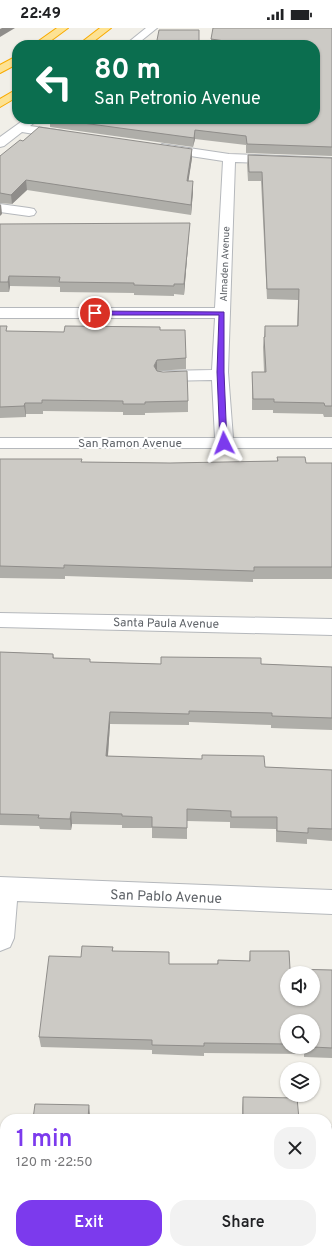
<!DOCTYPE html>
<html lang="en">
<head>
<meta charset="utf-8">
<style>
  body { margin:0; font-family:Overpass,sans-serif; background:#f2f2f2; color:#202124; height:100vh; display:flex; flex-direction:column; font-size:15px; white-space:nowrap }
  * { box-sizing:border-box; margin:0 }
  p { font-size:13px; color:#757577 }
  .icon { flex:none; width:22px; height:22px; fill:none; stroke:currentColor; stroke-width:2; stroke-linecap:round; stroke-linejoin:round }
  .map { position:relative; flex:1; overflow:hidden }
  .side { position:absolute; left:0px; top:1086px; width:332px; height:140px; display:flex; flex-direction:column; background:#fff; border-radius:16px 16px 0 0; box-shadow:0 1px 3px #0004 }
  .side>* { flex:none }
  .hud { position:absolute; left:12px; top:12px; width:308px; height:84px; border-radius:16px; box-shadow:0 1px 3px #0004; background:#0b6e4f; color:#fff; overflow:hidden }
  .fabs { position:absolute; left:280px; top:938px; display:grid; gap:8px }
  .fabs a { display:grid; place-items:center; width:40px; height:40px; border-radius:50%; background:#fff; box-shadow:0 1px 3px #0004; font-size:20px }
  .pin { position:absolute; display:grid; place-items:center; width:34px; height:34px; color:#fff; margin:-17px; border:2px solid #fff; border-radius:50%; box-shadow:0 1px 4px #0007 }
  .me { position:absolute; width:44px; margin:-22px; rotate:357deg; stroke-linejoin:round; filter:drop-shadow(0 0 3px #0008) }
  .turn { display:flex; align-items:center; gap:14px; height:84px; padding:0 16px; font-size:18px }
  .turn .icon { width:52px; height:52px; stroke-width:2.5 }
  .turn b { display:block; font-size:28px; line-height:34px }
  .round { display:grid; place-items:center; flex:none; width:42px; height:42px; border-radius:16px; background:#f2f2f2 }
  .summary { display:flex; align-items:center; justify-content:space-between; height:68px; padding:0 16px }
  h1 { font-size:24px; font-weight:600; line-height:30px; color:#7c3aed }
  .cta { display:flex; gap:8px; margin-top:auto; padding:8px 16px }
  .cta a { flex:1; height:46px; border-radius:16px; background:#7c3aed; color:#fff; font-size:16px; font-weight:600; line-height:46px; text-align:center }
  .cta a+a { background:#f2f2f2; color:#202124 }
  .status { display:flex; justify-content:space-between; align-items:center; height:28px; padding:0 20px; background:#fff; direction:ltr }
  .status svg { height:11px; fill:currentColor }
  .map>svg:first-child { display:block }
</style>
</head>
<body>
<div class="status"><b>22:49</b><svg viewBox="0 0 49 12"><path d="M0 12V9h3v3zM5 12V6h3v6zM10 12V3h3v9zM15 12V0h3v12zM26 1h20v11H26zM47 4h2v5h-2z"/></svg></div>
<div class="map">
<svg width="332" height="1226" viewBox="0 0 332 1226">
  <rect width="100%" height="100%" fill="#f1efe8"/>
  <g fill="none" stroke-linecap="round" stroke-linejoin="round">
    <defs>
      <g id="minor">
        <path d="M 146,0 L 157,0 L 136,17 L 125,17 Z"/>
        <path d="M 25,91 L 36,91 L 35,94 L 30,98 L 64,103 L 70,107 L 64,111 L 22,104 L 4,118 L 0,119 L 0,109 Z"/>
        <path d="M 162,116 L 229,126 L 332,130 L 332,138 L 235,134 L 228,344 L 233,410 L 332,410 L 332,420 L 0,420 L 0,410 L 215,410 L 212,352 L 163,353 L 157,352 L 155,348 L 157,344 L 163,343 L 212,342 L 215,290 L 0,290 L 0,280 L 215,280 L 223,133 L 158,123 L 156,120 Z"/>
        <path d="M 0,176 L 29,180 L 34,181 L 36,184 L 34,187 L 29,188 L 0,184 Z"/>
        <path d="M 0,585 L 332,591 L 332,607 L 0,599 Z"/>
        <path d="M 0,849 L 332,862 L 332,886 L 17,873 L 14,910 L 10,919 L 0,923 Z"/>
      </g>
      <g id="highway">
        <path d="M 57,0 L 68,0 L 45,17 L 33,17 Z"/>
        <path d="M 100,0 L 111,0 L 89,17 L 78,17 Z"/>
        <path d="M 17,28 L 17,36 L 0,45 L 0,37 Z"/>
        <path d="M 17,61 L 17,69 L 0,79 L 0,71 Z"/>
      </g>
    </defs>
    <use href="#minor" stroke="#b5b8bc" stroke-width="2"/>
    <use href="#highway" stroke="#f9ab00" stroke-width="2"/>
    <use href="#minor" fill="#fff" fill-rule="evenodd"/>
    <use href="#highway" fill="#fde293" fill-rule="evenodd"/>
  </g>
  <g fill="#afaea9" fill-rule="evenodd">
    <path d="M 332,0 L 332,128 L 246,125 L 246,117 L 195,111 L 193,119 L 50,99 L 50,91 L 315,91 L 315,17 L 211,17 L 211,11 Z"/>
    <path d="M 192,121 L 192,130 L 188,153 L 193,163 L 191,187 L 27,162 L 12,176 L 0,175 L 0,128 Z"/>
    <path d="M 248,127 L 332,130 L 332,389 L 324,389 L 323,386 L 273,385 L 273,382 L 252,382 L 252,344 L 264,344 L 263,319 L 265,298 L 297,298 L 298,272 L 267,271 L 261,153 L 248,153 L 247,136 Z"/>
    <path d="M 0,196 L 189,205 L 184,267 L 174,266 L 174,268 L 134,267 L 134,265 L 60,264 L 60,259 L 10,258 L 9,264 L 0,264 Z"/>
    <path d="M 0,298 L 8,304 L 64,304 L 160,302 L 186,330 L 186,341 L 157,343 L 188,373 L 188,384 L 145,385 L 145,387 L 123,387 L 123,384 L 43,383 L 43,386 L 26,386 L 26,389 L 0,390 Z"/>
    <path d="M 277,429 L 306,435 L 332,435 L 332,551 L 253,551 L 253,554 L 65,548 L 65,551 L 0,550 L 0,431 L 82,434 L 170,435 L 277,433 Z"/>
    <path d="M 0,624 L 53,626 L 54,630 L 90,634 L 161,636 L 261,636 L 332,639 L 332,702 L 271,700 L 271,697 L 189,694 L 189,697 L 110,696 L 108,728 L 265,739 L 332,742 L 332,813 L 307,811 L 307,816 L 276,814 L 276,801 L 230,800 L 230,794 L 187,793 L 187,811 L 152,810 L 152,800 L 122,800 L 122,797 L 72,796 L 71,802 L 40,801 L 39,798 L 0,797 Z"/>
    <path d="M 113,919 L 113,923 L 169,936 L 217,936 L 218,932 L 249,933 L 250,923 L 290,941 L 332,942 L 332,1030 L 304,1029 L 304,1026 L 204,1025 L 204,1028 L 152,1026 L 152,1022 L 41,1019 L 39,1009 L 81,929 ZM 287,993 L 313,1019 L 287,1019 Z"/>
    <path d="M 243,1069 L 299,1091 L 242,1090 L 242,1080 Z"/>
    <rect x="327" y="1099" width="5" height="98"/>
  </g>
  <g fill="#8f8d8a">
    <path d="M 2,0 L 15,0 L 0,9 L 0,1 Z"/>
    <path d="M 195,102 L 195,111 L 193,119 L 194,110 Z"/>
    <path d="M 192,121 L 192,130 L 187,163 L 187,153 Z"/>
    <path d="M 26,152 L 27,162 L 12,176 L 11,167 Z"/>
    <path d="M 193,153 L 193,163 L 191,187 L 191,177 Z"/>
    <path d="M 1,176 L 2,186 L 0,188 L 0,177 Z"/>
    <path d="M 190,195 L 189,205 L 184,267 L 184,256 Z"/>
    <path d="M 9,248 L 10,258 L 9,264 L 8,254 Z"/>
    <path d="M 157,332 L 157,343 L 154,338 Z"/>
    <path d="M 25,375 L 26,386 L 26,389 L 24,378 Z"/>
    <path d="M 110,684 L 110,696 L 107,739 L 106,728 Z"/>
    <path d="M 71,784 L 72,796 L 71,802 L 70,791 Z"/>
    <path d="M 89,1077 L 90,1088 L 90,1091 L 88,1091 Z"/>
  </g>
  <g fill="#cccac5" stroke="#8f8d8a" fill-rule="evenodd">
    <path d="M 213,0 L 332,0 L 332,119 L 247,116 L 246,108 L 195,102 L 194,110 L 53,91 L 315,91 L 315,17 L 246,17 L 239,15 L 211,11 Z"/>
    <path d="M 159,2 L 199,2 L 199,17 L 156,17 Z"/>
    <path d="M 39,99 L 192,121 L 187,153 L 193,153 L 191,177 L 26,152 L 11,167 L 0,165 L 0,128 L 20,112 L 23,113 Z"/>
    <path d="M 248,127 L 332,130 L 332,378 L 325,378 L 324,375 L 274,374 L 274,371 L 253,371 L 252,344 L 266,344 L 264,309 L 265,309 L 265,298 L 298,298 L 299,261 L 267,261 L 262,144 L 249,144 Z"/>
    <path d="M 190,195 L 184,256 L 174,256 L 174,258 L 134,257 L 134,255 L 59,254 L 60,249 L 9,248 L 8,254 L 0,254 L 0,196 Z"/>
    <path d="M 0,298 L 7,298 L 6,303 L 64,304 L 65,298 L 160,299 L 160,302 L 185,302 L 186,330 L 157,332 L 154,338 L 157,343 L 163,344 L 187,343 L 188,373 L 145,374 L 145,376 L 123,376 L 123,373 L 42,372 L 42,375 L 25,375 L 24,378 L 0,379 Z"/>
    <path d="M 277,429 L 305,429 L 306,435 L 332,435 L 332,539 L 254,539 L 254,543 L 64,537 L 64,540 L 0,538 L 0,431 L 82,431 L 81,434 L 170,435 L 278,433 Z"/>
    <path d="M 0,624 L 53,626 L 53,630 L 90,631 L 90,634 L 161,636 L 161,629 L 261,630 L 261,636 L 332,639 L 332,690 L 272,688 L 272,685 L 189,683 L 189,686 L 110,684 L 106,728 L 202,731 L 202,727 L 264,728 L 265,739 L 332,742 L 332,801 L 308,800 L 308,805 L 277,803 L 277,789 L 231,789 L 231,783 L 187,781 L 187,800 L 152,799 L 152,789 L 122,788 L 122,786 L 71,784 L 70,791 L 38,790 L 39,787 L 0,786 Z"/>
    <path d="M 82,918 L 113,919 L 112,923 L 169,924 L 169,936 L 218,936 L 218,932 L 250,933 L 250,923 L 289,923 L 290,941 L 332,942 L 332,1020 L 313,1019 L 313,993 L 287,993 L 287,1016 L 204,1015 L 204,1018 L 152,1017 L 152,1012 L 39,1009 L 49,928 L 81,929 ZM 287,945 L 313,945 L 313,971 L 287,971 Z"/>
    <path d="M 243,1069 L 297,1070 L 299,1091 L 150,1091 L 150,1088 L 243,1090 Z"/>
    <path d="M 35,1076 L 89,1077 L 88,1091 L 33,1091 Z"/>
    <path d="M 327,1099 L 332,1099 L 332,1188 L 327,1187 Z"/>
  </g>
  <path fill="#7c3aed" stroke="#51269a" d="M 95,283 L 224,284 L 224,344 L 227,416 L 220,415 L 217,344 L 219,287 L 93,287 L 92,285 Z"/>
  <g text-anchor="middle" stroke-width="4" stroke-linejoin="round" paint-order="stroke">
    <g font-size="10" fill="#5f6368" stroke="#fff">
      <text transform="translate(224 236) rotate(-88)" y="4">Almaden Avenue</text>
    </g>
    <g font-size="12" fill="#5f6368" stroke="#fff">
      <text x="130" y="419">San Ramon Avenue</text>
      <text transform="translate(166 595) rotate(1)" y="4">Santa Paula Avenue</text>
    </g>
    <g font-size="14" fill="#5f6368" stroke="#fff">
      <text transform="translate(166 868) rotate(2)" y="5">San Pablo Avenue</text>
    </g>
  </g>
</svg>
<div class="fabs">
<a><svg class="icon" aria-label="sound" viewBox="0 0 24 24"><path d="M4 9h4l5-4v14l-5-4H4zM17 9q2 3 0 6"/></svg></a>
<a><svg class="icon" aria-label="search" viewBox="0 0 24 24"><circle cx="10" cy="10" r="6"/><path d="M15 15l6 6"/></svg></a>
<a><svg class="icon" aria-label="layers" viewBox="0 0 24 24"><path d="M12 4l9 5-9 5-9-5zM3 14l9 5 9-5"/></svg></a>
</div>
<div class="pin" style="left:95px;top:285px;background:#d93025"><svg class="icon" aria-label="arrive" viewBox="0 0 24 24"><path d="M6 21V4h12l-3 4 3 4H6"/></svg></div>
<svg class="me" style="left:224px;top:415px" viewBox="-20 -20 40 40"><path d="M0-17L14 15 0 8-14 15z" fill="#7c3aed" stroke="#fff" stroke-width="4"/></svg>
<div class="hud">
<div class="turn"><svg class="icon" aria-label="left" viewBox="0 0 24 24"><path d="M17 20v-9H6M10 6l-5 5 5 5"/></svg><div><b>80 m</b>San Petronio Avenue</div></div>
</div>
<section class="side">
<div class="summary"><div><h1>1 min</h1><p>120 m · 22:50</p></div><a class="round"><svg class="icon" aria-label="close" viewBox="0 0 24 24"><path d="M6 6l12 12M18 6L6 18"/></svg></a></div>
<div class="cta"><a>Exit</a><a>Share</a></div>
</section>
</div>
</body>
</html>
